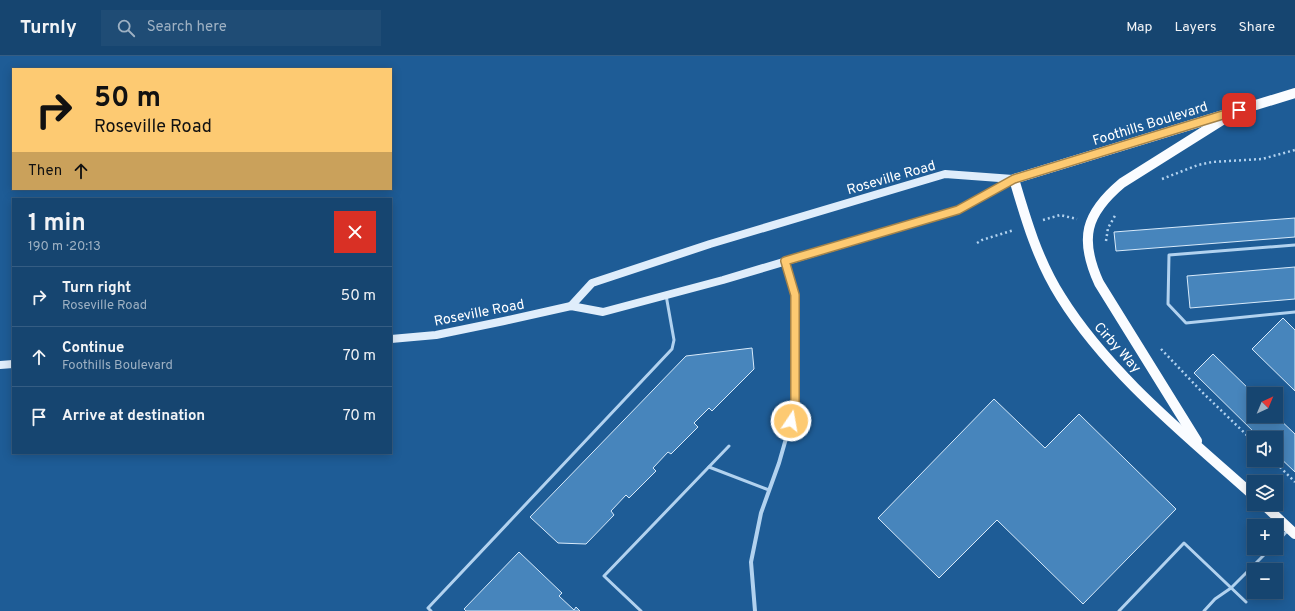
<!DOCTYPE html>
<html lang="en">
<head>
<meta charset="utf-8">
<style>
  body { margin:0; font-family:Overpass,sans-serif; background:#1f4c75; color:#f1f3f6; height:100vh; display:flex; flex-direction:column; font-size:15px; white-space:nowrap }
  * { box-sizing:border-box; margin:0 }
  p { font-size:13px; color:#9eb1c3 }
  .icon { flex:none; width:22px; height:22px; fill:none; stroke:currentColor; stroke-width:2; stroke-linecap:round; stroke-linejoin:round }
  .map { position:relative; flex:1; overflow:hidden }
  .side { position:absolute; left:12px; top:142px; width:380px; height:256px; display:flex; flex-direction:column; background:#164570; border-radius:0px; box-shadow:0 2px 10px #0003,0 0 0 1px #355d83 }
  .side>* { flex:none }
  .hud { position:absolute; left:12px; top:12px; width:380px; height:122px; border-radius:0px; box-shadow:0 2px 10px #0003,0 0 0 1px #355d83; background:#fdca72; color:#111; overflow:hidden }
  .needle { width:26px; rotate:44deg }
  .fabs { position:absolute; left:1247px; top:331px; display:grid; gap:8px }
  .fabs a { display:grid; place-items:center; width:36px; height:36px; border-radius:0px; background:#164570; box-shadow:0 2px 10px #0003,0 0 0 1px #355d83; font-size:20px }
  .pin { position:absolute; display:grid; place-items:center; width:34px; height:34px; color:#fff; margin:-17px; border-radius:8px; box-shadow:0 2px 6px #0006 }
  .me { position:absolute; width:44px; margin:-22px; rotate:12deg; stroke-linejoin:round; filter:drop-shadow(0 0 3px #0008) }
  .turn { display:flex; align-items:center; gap:14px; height:84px; padding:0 16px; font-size:18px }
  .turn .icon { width:52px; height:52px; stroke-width:2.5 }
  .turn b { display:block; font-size:28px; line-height:34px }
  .then { display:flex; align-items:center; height:38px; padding:0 16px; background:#0003; gap:8px; font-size:15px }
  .round { display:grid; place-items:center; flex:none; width:42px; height:42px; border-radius:0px; background:#1f4c75 }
  .headline { display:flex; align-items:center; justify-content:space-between; height:68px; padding:0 16px }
  h1 { font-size:24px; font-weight:700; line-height:30px }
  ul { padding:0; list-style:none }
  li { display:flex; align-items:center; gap:12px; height:60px; padding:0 16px; border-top:1px solid #355d83 }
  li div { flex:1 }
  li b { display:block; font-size:15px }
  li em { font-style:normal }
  header { display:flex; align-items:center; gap:24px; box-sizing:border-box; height:56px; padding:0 20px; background:#164570; border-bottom:1px solid #355d83 }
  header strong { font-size:19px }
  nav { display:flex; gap:22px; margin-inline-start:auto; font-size:14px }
  .search { width:280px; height:36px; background:#1f4c75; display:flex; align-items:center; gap:10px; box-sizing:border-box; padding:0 14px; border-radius:0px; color:#9eb1c3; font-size:15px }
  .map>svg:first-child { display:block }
</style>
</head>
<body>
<header>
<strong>Turnly</strong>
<div class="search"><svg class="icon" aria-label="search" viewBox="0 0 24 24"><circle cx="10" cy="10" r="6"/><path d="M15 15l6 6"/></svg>Search here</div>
<nav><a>Map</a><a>Layers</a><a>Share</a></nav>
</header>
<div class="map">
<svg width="1295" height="555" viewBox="0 0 1295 555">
  <rect width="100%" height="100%" fill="#1e5c96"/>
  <g fill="#4785bc" stroke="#d8eafa">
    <path d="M 1295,162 L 1295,181 L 1116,195 L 1114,176 Z"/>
    <path d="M 1295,211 L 1295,243 L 1190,252 L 1187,220 Z"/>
    <path d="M 1283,262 L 1295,274 L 1295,335 L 1252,293 Z"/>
    <path d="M 752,292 L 754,313 L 712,355 L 709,352 L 694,367 L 698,371 L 671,398 L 668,396 L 653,412 L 656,415 L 629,442 L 626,439 L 611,455 L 614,459 L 586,488 L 558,487 L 530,461 L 686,300 Z"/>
    <path d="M 1213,298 L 1254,338 L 1254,360 L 1276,360 L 1295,378 L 1295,416 L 1276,398 L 1276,382 L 1260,382 L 1194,317 Z"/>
    <path d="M 994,343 L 1045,392 L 1079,358 L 1176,453 L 1083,548 L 997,464 L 939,522 L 878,462 Z"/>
    <path d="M 519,496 L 562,537 L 559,540 L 574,554 L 576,551 L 580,555 L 466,555 L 464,553 Z"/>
  </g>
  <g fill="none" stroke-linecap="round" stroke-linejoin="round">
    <g stroke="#b2d2ef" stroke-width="2.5" stroke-dasharray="2 3" stroke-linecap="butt">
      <path d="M 1162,123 L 1198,109 L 1212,106 L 1262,103 L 1295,94"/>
      <path d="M 1043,164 L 1060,159 L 1077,163"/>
      <path d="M 1106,185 L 1108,172 L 1116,158"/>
      <path d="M 977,187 L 982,184 L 1014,174"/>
      <path d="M 1161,293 L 1202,336 L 1254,386"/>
      <path d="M 1273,404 L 1295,426"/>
    </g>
    <g stroke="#b2d2ef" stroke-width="3">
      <path d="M 1295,189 L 1169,199 L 1168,248 L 1186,267 L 1295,256"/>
      <path d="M 709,411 L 769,434"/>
      <path d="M 1276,487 L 1289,473"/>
      <path d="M 431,555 L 428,552 L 672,293 L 674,284 L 666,239"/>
      <path d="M 641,555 L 604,520 L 729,390"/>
      <path d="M 1119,555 L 1184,487 L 1246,546"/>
      <path d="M 1204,555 L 1215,543 L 1231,532 L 1271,492"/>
    </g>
    <path stroke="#b2d2ef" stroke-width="4" d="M 755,555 L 751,506 L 761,457 L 779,407 L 795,351 L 795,239 L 785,205"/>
    <g stroke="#dfedfb" stroke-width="8">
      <path d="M 571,250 L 592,227 L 710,188 L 945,118 L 1013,123"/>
      <path d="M 391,283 L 436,279 L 504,265 L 571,250 L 603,256 L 723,224 L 958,154 L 1014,123"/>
      <path d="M 0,309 L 13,308"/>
    </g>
    <g stroke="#fafcff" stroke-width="10">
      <path d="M 1197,385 L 1099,227 C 1079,183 1085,158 1122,127 L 1227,61"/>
      <path d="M 1254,440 C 1187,380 1109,318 1061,241 C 1038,205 1026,164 1014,123 L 1295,37"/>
      <path d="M 1263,448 L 1295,478"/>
    </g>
  </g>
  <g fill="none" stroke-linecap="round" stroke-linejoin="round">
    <defs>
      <path id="route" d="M 791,365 L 795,351 L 795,239 L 785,205 L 958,154 L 1014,123 L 1239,54"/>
    </defs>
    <use href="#route" stroke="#a4834a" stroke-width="10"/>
    <use href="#route" stroke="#fdca72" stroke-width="7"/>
  </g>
  <g text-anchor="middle" stroke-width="4" stroke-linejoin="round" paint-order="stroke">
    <g font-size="14" fill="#fff" stroke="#1e5c96">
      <text transform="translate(1150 67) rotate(-17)" y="5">Foothills Boulevard</text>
      <text transform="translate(891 121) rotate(-16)" y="5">Roseville Road</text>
      <text transform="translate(479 256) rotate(-11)" y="5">Roseville Road</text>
      <text transform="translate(1118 291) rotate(48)" y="5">Cirby Way</text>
    </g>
  </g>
</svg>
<div class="fabs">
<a><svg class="needle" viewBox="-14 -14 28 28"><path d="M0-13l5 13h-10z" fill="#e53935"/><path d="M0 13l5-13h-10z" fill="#9eb1c3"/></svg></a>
<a><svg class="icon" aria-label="sound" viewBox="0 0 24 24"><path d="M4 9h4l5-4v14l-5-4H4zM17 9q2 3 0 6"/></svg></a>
<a><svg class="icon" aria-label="layers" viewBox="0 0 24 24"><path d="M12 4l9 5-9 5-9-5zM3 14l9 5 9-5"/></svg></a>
<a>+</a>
<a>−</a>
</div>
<div class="pin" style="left:1239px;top:54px;background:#d93025"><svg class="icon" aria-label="arrive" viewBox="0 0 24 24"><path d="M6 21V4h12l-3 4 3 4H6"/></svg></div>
<svg class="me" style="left:791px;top:365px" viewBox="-20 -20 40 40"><circle r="17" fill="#fdca72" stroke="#fff" stroke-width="3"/><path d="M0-11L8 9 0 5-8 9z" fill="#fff"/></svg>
<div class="hud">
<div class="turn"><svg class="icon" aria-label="right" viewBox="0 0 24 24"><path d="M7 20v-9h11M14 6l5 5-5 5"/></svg><div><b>50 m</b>Roseville Road</div></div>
<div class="then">Then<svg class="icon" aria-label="ahead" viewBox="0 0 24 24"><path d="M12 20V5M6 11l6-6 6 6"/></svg></div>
</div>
<section class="side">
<div class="headline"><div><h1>1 min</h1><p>190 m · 20:13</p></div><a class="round" style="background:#d93025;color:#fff"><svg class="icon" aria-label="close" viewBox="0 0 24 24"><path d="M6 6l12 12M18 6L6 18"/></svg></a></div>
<ul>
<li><svg class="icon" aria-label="right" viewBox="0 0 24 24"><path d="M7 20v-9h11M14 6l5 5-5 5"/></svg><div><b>Turn right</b><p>Roseville Road</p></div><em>50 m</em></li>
<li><svg class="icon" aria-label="ahead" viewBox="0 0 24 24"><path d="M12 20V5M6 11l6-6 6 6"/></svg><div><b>Continue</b><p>Foothills Boulevard</p></div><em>70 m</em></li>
<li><svg class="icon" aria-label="arrive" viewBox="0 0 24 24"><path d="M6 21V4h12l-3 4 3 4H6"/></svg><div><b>Arrive at destination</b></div><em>70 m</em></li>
</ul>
</section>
</div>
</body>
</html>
